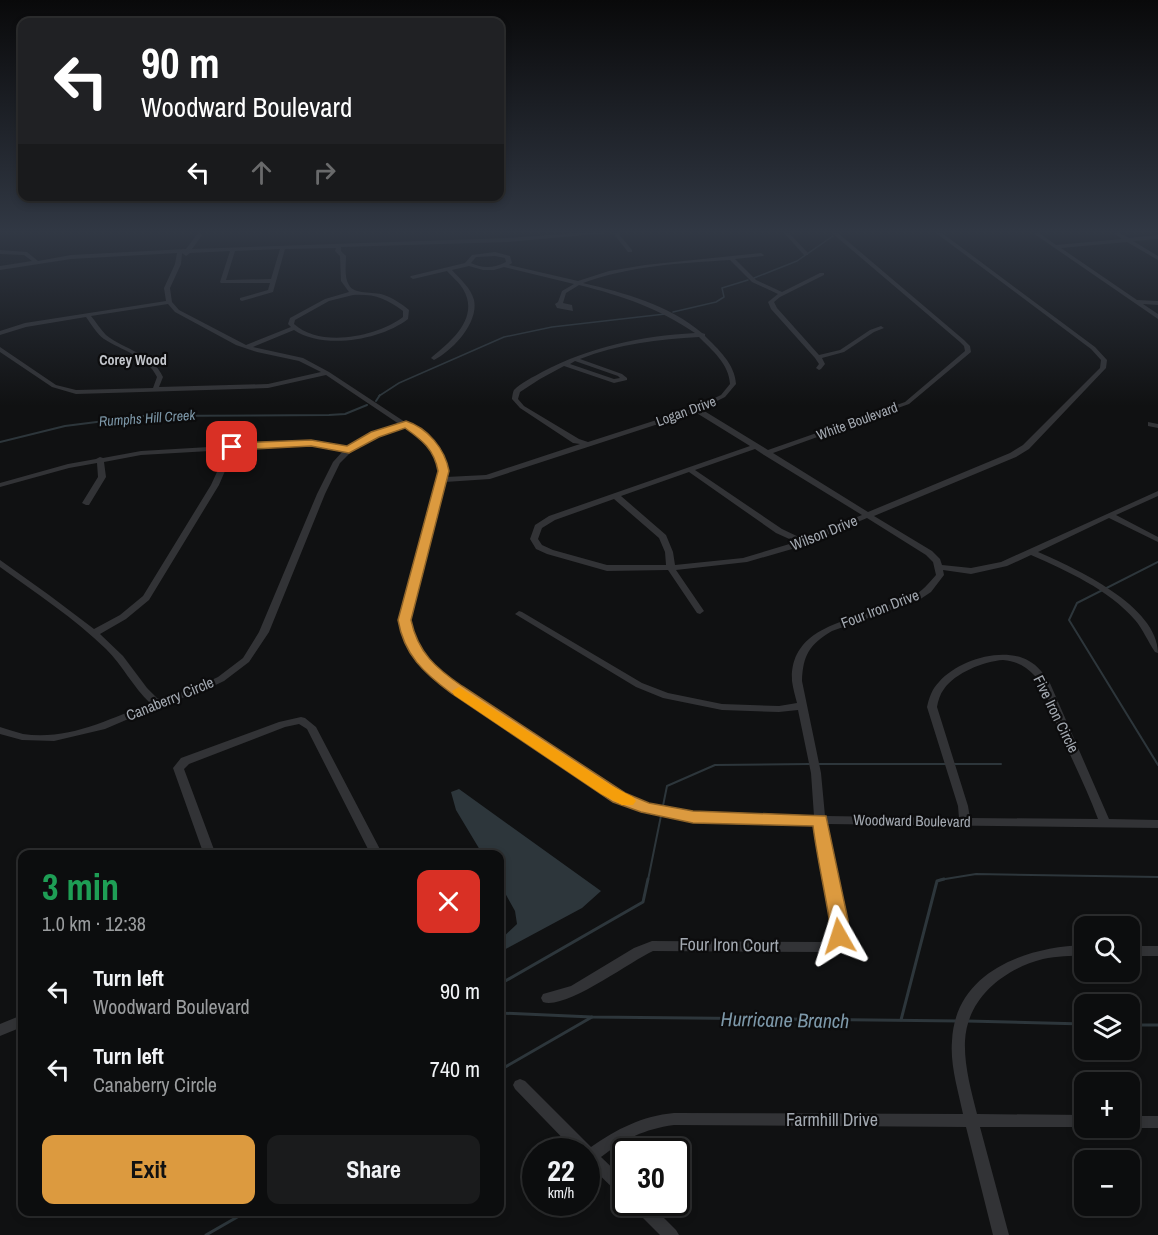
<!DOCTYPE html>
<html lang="en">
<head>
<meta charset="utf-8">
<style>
  body { margin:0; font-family:"Archivo Narrow",sans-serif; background:#1a1b1c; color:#f1f3f6; height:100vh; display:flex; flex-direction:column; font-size:22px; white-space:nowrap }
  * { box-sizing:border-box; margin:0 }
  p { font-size:20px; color:#9a9c9e }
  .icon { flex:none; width:33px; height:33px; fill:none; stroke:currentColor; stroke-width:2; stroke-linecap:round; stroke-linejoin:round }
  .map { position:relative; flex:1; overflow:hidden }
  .details { position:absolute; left:18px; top:850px; width:486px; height:366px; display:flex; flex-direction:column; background:#0c0d0e; border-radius:12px; box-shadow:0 3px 9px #0003,0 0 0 2px #2c2d2e }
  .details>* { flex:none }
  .guide { position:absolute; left:18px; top:18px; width:486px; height:183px; border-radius:12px; box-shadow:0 3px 9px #0003,0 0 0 2px #2c2d2e; background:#202124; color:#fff; overflow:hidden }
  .controls { position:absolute; left:1074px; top:916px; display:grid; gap:12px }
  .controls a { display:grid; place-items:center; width:66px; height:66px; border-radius:12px; background:#0c0d0e; box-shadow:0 3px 9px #0003,0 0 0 2px #2c2d2e; font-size:30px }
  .speed { position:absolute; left:522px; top:1138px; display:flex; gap:12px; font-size:30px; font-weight:700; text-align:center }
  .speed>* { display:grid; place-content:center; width:78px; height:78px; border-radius:50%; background:#0c0d0e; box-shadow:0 3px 9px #0003,0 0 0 2px #2c2d2e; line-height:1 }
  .speed small { font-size:15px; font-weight:400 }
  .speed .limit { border:3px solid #111; border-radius:9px; background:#fff; color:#111 }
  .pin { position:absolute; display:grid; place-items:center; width:51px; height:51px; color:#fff; margin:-26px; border-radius:12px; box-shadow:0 3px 9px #0006 }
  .me { position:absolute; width:66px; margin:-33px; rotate:354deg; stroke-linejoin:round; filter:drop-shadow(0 0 4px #0008) }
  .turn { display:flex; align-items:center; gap:21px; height:126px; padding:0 24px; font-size:27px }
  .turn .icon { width:78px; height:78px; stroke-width:2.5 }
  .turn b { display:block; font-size:42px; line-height:51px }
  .lanes { display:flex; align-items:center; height:57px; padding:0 24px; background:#0003; justify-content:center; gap:30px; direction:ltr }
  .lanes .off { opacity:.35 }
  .round { display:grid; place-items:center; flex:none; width:63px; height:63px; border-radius:12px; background:#1a1b1c }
  .summary { display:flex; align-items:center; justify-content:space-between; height:102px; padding:0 24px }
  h1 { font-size:36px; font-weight:700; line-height:45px; color:#1e9e55 }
  .cta { display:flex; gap:12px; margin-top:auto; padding:12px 24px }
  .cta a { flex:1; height:69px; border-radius:12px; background:#dc9a3f; color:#111; font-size:24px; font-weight:700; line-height:69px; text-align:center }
  .cta a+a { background:#1a1b1c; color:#f1f3f6 }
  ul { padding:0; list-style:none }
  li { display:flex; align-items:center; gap:18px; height:78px; padding:0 24px }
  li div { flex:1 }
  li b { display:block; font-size:22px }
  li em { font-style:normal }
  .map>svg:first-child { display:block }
</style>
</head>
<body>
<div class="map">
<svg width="1158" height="1235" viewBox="0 0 1158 1235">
  <rect width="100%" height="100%" fill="#101112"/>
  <path fill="#2d363b" d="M 459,789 L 601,891 L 582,908 L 500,952 L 500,940 L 517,924 L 515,911 L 500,884 L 500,855 L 483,855 L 456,810 L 451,792 Z"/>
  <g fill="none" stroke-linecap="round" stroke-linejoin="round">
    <g stroke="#2d363b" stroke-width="1.5">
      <path d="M 754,278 L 797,261 L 833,236"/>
      <path d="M 673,312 L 716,302 L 724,297 L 722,288 L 748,280"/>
      <path d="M 379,396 L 399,383 L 504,337 L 552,327 L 665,314"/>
    </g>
    <g stroke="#2d363b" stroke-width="2">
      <path d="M 376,401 L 380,395"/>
      <path d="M 0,442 L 65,426 L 144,416 L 329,415 L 345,414 L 367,405"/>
      <path d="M 1158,562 L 1077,603 L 1069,620 L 1158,765"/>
      <path d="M 818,764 L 947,764"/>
      <path d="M 953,764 L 1001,764"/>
      <path d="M 648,880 L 667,786 L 715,765 L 809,764"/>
      <path d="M 939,880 L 976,874 L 1158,877"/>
    </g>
    <g stroke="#2d363b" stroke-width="3">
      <path d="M 500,984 L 643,902 L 648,879"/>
      <path d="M 500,1013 L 592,1017 L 959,1021"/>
      <path d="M 901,1020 L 937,881 L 944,879"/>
      <path d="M 967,1021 L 1084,1024"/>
      <path d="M 1130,1025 L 1158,1025"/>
      <path d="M 500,1070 L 592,1017"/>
      <path d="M 206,1235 L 246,1212"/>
    </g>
    <g fill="#323336" fill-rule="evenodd">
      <path d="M 198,233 L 203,234 L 192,249 L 508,238 L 577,233 L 607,233 L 508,242 L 341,247 L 341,251 L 346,256 C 346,265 344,277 349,285 C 354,295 373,291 384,295 C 393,298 402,304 409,310 L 408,319 C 381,340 324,350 294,330 L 253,347 L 303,358 L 329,372 L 405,422 L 409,422 L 409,425 C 430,438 449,450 446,477 L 486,475 L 580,444 L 573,443 L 520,408 L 512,399 C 512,398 513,391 514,390 C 519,384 535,376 542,372 C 590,347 641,336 695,333 C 658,308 623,296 579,285 L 566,293 L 563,303 L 572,305 L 573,311 L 557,308 L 555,304 L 558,302 L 562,291 L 574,284 L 504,267 L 494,270 L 483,270 L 469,266 L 452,270 C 460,279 471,288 474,300 C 479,323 452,351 434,360 L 431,358 L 432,357 C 452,341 480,317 463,289 C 459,282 452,277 447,271 L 413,279 L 410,277 L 411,276 L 465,263 L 472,255 L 495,252 L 510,256 L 512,263 L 509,265 L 578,281 L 609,271 L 645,265 L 761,253 L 764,255 L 763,256 L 735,259 L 756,280 L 782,292 L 820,273 L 824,273 L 824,275 L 780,297 L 774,302 L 777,308 L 819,355 L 840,350 L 870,330 L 881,326 L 884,328 L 874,332 L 844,352 L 822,358 L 825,364 L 821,369 L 819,370 L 816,368 L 819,364 L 815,358 L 771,309 L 768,302 L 778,294 L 752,282 L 730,260 C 681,263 629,266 583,283 C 625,293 669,305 702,333 L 705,334 L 705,336 C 718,349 735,364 736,384 L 725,397 L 701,409 L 768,450 L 905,402 L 965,351 L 964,346 L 960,342 L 832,233 L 838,233 L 964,340 L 970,346 L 971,352 L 909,404 L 773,453 L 868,512 L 1010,453 L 1023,445 L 1100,368 L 1101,360 L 1091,349 L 936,233 L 942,233 L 1095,347 L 1107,360 L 1106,368 L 1029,449 L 1016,457 L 874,516 L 932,551 L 940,559 L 942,565 L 971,568 L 1001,562 L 1158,491 L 1158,496 L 1116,515 L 1158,537 L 1158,542 L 1109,518 L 1038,552 C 1075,568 1158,606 1158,653 L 1155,652 C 1148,642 1143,629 1135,620 C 1108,589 1067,571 1031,555 L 1007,566 L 971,574 L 943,570 L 944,575 L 931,592 L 919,600 L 832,631 C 809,645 803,655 802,681 L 821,773 L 825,816 L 959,818 L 958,806 L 927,707 C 929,698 932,689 939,682 C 958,660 1003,646 1029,661 C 1038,666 1043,673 1049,681 L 1109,819 L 1158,820 L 1158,828 L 826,824 L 828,840 L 844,920 L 845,936 L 840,944 L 822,952 L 653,951 C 629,962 566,1010 543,1002 L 541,998 L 543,994 L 571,986 L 634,948 L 652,941 L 821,942 L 832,938 L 833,936 C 831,898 818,862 815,824 C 770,824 722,827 677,819 C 655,815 636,808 615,800 L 453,692 L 427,672 L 413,657 L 402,635 L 399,620 L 438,480 C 442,450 426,442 404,427 L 368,441 L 349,454 L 340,463 L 325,494 L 269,632 L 249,662 L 224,681 L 203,691 L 161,705 L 105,729 L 54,741 L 22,740 L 0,734 L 0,727 C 7,729 15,732 23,734 C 67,741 110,719 150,703 C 133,687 123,666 106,649 C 74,618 36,593 0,567 L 0,560 L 49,595 L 94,629 L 120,615 L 143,596 L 211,485 L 227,450 L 141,455 L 104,462 L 106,477 L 89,505 L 86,505 L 82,503 L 98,477 L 97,463 L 69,468 L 0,487 L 0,483 L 68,464 L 96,459 L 100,457 L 103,458 L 141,451 L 311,441 L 348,448 L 362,437 L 399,424 L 326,375 L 268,388 L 76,394 L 52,387 L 0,352 L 0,347 L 56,385 L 76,390 L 153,388 L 157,377 C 148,357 121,350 104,339 C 97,334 91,324 86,317 L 26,327 L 0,335 L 0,331 L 25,323 L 166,301 L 164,288 L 175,264 L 177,253 L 71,259 L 0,270 L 0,266 L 32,261 L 24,255 L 0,254 L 0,250 L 27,252 L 38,261 L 71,255 L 186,249 ZM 336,248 L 335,251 L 340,256 L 341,281 L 349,292 L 325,299 L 290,318 L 288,324 L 291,327 L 246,345 L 179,310 L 172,302 L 170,288 L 181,264 L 182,253 L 186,256 L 190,253 L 230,251 L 220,282 L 221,283 L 270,283 L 268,290 L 240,298 L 240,300 L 242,301 L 273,292 L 285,249 ZM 280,249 L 271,279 L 226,280 L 235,251 ZM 495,256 L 505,258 L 506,262 C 494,268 483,269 471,263 L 476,257 ZM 353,295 C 375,294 385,298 403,311 L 403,317 C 377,337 320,348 294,324 L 295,320 L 329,301 ZM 168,304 L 175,312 L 236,345 L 257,352 L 299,361 L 321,372 L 268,384 L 159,387 L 163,377 C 153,354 125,350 106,335 C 101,330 96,322 91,316 ZM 699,337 C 712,350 729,364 730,384 L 721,395 L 694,408 L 588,442 L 579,439 L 524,406 L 518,399 L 520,392 L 540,379 L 564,366 L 614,383 L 627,380 L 627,378 L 622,374 L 580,359 C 618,344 659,339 699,337 ZM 575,361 L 618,376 L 620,378 L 614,379 L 570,364 ZM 695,412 L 750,446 L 549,516 L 535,525 L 530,539 L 536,549 L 547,554 L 607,571 L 668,570 L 697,613 L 700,614 L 704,611 L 676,570 L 747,562 L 799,547 L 867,518 L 926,555 L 933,562 L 936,575 C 929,583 922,592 912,596 C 896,603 879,608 864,614 C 830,625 790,636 792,681 C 793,688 795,696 797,703 L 779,706 L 722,704 L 668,693 L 642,683 L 522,612 L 519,611 L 515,614 L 636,687 L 663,698 L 722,710 L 779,712 L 798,710 L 811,773 L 814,816 C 760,816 701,821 649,804 C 640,802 631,798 623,794 L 459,688 L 433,668 L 422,656 L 412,635 L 409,620 L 445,482 L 490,479 ZM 311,445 L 343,451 L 333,462 L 317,494 L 259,632 L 243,658 L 218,677 L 197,687 L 159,699 L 157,698 L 147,688 L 123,656 L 100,634 L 126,619 L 149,600 L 219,485 L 234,450 ZM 755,449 L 764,455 L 862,515 L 803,539 L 782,529 L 695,470 ZM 689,472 L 776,533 L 796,542 L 743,558 L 675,565 L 673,552 L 666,535 L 621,496 ZM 614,499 L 659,538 L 665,552 L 666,565 L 607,565 L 553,550 L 542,545 L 538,539 L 542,528 L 555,520 ZM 1003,660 C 1016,661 1026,666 1035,676 C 1048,691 1051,712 1059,730 C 1072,760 1087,789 1098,819 L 970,818 L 968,806 L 937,707 C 938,701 940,694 944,689 C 955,673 984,661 1003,660 Z"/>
      <path d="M 613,233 L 618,233 L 632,250 L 632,252 L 628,252 Z"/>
      <path d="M 784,233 L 789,233 L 808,253 L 808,255 L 804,255 Z"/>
      <path d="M 1033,233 L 1039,233 L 1056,245 L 1122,239 L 1114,233 L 1120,233 L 1129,238 L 1158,235 L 1158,239 L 1133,241 L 1158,256 L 1158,260 L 1127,242 L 1061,248 L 1137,300 L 1158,301 L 1158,305 L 1143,304 L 1158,314 L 1158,319 Z"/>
      <path d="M 1148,422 L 1158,424 L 1158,428 L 1148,426 Z"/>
      <path d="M 301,717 L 305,718 L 316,727 L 383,855 L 371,855 L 307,729 L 299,724 L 285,727 L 189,764 L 184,769 L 216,855 L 204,855 L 173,768 L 181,758 L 279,722 Z"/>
      <path d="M 1084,945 L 1084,955 C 1071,956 1057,956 1043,959 C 1004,969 967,998 965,1041 C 964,1065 971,1090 977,1114 L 1084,1115 L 1084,1127 L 980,1127 L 1009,1235 L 993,1235 L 966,1127 L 674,1125 C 644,1129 625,1139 601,1157 L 626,1181 L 626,1198 L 621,1196 L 586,1162 L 586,1152 L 576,1152 L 515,1089 L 513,1085 L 515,1081 L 520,1079 L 525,1081 L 591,1147 C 617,1129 642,1116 674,1113 L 963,1114 C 958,1090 950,1065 952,1041 C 955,972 1025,947 1084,945 Z"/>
      <rect x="1130" y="946" width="28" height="10"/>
      <path d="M 22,1015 L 22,1027 L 0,1036 L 0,1024 Z"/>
      <path d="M 1130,1116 L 1158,1116 L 1158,1128 L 1129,1128 Z"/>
      <path d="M 631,1203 L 649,1203 L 676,1230 L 679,1235 L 660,1235 L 633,1208 Z"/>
    </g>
  </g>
  <linearGradient id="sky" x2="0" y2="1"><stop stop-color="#09090a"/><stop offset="0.57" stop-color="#313844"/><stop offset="1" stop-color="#313844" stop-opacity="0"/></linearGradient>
  <rect width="1158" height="406" fill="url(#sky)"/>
  <path fill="#dc9a3f" stroke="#8f6429" stroke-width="1.5" d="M 406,421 C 428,428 445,449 449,471 L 411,620 C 418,653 436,668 462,686 L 625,793 L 649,803 L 693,811 L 826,816 L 848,920 L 848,936 L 845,941 L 839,943 L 832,941 C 828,934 830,926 829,918 C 824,887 817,857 813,826 L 693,823 L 641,812 L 613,802 L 451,693 C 424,673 404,655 398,620 L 438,471 C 434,449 422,440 405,428 L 379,437 L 349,453 L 311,446 L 232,450 L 227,447 L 232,443 L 311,440 L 347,446 L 371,432 Z"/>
  <path fill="#f59e0b" d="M 459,687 L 612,786 L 633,797 L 636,801 L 633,805 L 622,805 L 601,794 L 454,695 L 452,691 Z"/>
  <g text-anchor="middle" stroke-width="4.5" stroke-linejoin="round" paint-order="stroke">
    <g font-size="14" font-weight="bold" fill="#c4c7cd" stroke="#0c0c0d">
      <text x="133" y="365">Corey Wood</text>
    </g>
    <g font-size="14" fill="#a3a9b1" stroke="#0c0c0d">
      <text transform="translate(686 411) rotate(-20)" y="5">Logan Drive</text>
      <text transform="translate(857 421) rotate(-20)" y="5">White Boulevard</text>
    </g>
    <g font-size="14" font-style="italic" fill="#7d98a9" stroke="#0c0c0d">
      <text transform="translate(147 418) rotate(-4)" y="5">Rumphs Hill Creek</text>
    </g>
    <g font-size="15" fill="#a3a9b1" stroke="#0c0c0d">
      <text transform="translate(824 533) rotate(-22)" y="5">Wilson Drive</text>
      <text transform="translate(880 609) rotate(-21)" y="5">Four Iron Drive</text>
      <text transform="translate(170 699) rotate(-22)" y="5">Canaberry Circle</text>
      <text transform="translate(1056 714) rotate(64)" y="5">Five Iron Circle</text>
      <text transform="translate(912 821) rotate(1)" y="5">Woodward Boulevard</text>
    </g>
    <g font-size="18" fill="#a3a9b1" stroke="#0c0c0d">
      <text transform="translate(729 945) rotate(1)" y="6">Four Iron Court</text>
      <text x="832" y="1126">Farmhill Drive</text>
    </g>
    <g font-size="20" font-style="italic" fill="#7d98a9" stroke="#0c0c0d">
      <text transform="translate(785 1020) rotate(1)" y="7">Hurricane Branch</text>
    </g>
  </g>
</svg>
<div class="controls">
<a><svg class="icon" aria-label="search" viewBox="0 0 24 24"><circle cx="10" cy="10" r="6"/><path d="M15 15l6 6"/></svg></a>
<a><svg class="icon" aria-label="layers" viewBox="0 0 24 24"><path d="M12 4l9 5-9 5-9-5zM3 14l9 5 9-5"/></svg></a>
<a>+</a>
<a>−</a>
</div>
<div class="speed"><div>22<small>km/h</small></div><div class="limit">30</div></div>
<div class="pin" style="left:232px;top:447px;background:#d93025"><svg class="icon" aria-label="arrive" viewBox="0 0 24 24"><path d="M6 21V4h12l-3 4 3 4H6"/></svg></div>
<svg class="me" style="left:839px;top:936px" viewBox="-20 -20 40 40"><path d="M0-17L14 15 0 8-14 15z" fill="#dc9a3f" stroke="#fff" stroke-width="4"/></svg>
<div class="guide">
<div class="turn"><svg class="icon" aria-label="left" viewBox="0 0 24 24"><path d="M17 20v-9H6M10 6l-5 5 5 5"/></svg><div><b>90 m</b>Woodward Boulevard</div></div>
<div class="lanes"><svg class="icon" aria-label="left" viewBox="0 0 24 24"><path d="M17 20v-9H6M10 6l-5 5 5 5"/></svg><svg class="icon off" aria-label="ahead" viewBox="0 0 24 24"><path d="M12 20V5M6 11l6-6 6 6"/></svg><svg class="icon off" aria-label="right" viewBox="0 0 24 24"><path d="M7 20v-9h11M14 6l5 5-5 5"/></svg></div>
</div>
<section class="details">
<div class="summary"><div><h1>3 min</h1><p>1.0 km · 12:38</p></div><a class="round" style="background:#d93025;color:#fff"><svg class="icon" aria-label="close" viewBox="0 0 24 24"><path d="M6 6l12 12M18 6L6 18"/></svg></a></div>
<ul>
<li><svg class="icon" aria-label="left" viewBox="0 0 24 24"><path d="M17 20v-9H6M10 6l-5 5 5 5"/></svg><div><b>Turn left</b><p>Woodward Boulevard</p></div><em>90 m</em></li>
<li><svg class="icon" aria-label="left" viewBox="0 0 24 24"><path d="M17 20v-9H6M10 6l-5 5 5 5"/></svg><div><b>Turn left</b><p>Canaberry Circle</p></div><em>740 m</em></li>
</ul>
<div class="cta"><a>Exit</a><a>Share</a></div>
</section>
</div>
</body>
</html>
